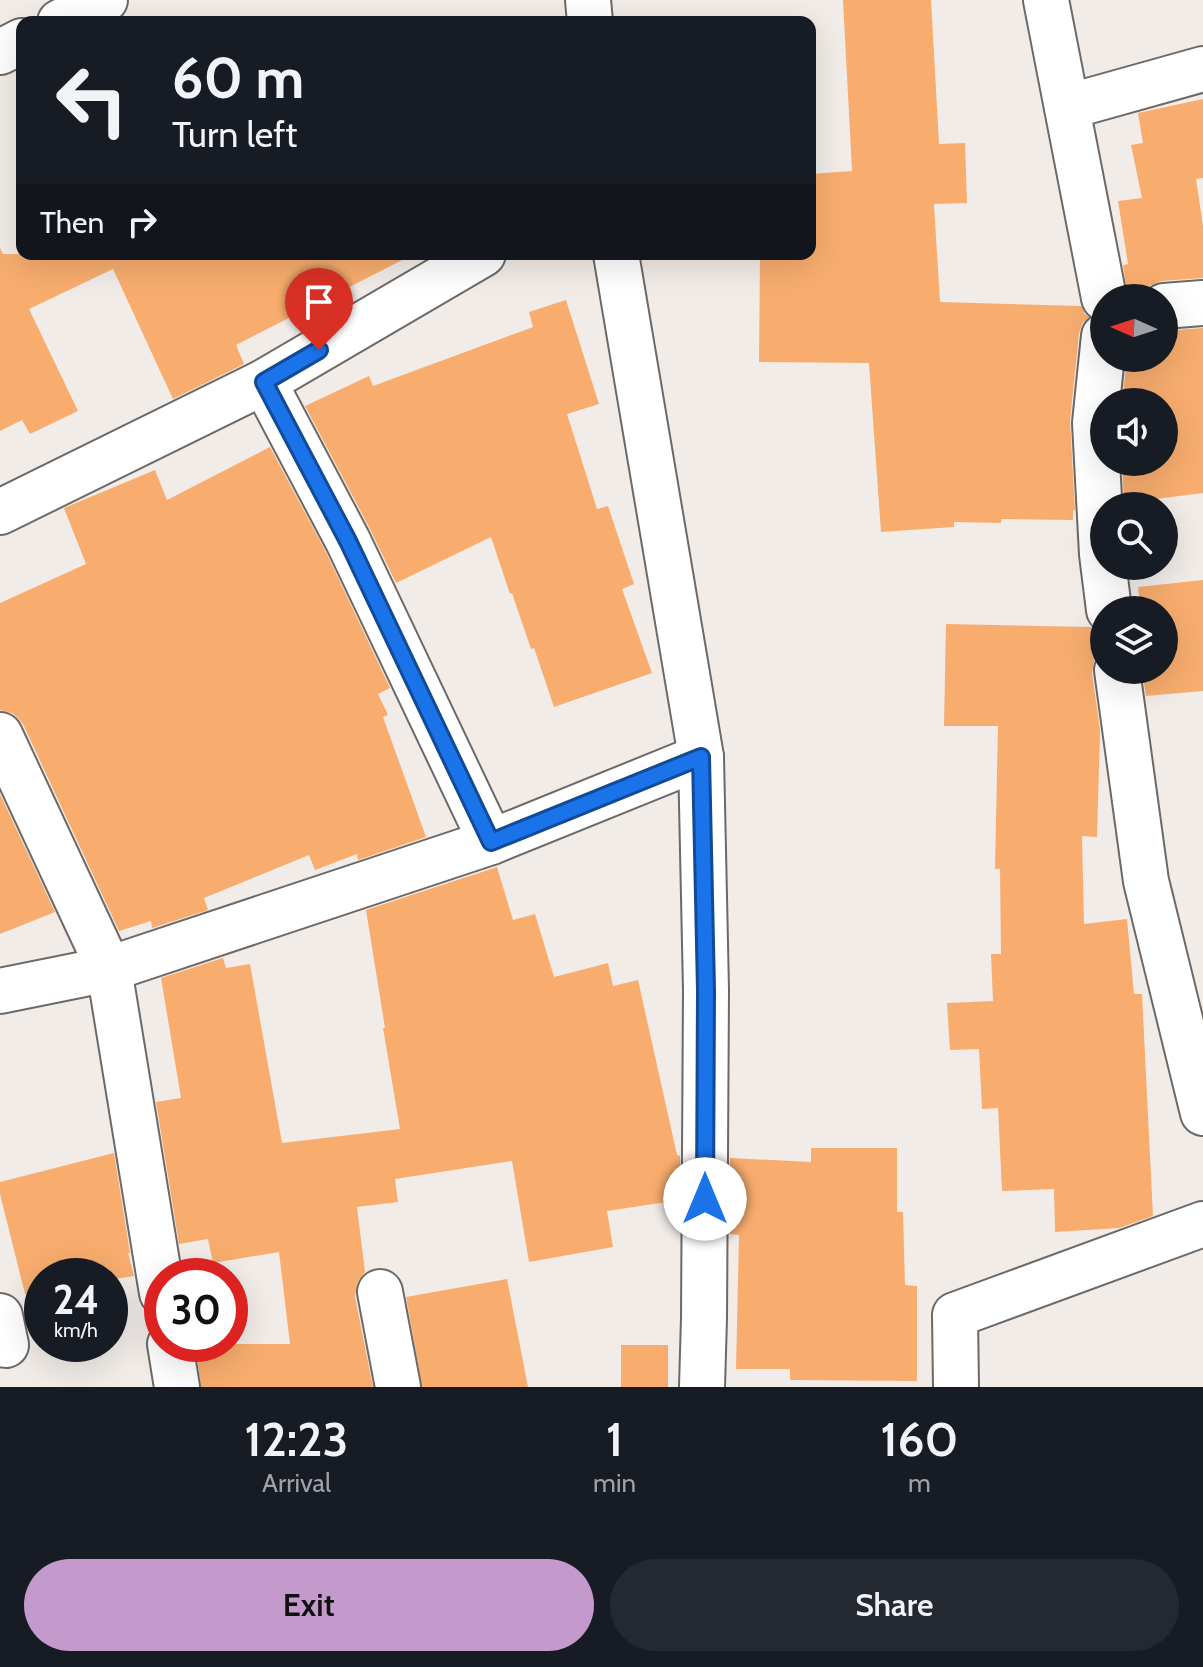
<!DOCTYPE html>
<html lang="en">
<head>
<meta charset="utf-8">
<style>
  body { margin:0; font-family:Cabin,sans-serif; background:#242831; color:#f1f3f6; height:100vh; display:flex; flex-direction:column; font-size:30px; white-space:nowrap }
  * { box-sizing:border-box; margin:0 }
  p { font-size:26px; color:#9ea1a6 }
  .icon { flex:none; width:44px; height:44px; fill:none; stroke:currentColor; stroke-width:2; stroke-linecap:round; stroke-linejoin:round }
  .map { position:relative; height:1387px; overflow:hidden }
  .panel { display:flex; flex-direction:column; background:#171b24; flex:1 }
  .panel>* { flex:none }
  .banner { position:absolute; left:16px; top:16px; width:800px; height:244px; border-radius:16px; box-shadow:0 8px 32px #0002; background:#171b24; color:#f1f3f6; overflow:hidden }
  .needle { width:52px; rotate:273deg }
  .controls { position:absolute; left:1090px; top:284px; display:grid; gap:16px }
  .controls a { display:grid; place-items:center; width:88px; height:88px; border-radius:50%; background:#171b24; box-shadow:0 8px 32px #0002; font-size:40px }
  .speed { position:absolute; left:24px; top:1258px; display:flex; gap:16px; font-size:40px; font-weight:700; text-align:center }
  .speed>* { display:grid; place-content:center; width:104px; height:104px; border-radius:50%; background:#171b24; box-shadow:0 8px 32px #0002; line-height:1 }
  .speed small { font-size:20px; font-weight:400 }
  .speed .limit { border:12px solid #d22; background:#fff; color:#111 }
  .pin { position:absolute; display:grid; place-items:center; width:68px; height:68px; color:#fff; margin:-82px -34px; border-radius:50% 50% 50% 0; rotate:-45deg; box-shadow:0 0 8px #0007 }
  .pin .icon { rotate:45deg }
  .me { position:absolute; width:88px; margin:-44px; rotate:0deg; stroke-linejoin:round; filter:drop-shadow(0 0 6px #0008) }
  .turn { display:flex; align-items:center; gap:28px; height:168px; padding:0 24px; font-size:36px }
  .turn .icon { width:104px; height:104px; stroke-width:2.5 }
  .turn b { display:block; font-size:56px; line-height:68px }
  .then { display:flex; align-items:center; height:76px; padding:0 24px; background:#0003; gap:16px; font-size:30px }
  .eta { display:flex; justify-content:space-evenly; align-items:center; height:136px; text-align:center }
  .eta b { font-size:48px; font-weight:600; line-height:56px }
  .action { display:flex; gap:16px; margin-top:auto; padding:16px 24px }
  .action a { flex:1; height:92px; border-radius:48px; background:#c39acb; color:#111; font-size:32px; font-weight:600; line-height:92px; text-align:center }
  .action a+a { background:#242831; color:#f1f3f6 }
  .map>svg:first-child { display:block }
</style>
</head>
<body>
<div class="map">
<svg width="1203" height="1387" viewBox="0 0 1203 1387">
  <rect width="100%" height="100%" fill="#f1ece8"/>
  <g fill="#f8ad6e">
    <path d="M 843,0 L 931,0 L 939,144 L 965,143 L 967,203 L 934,204 L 940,302 L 1081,306 L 1085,314 L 1089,317 L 1083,322 L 1079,333 L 1070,421 L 1075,510 L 1073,510 L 1073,520 L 1001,519 L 1001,523 L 954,522 L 954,527 L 881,532 L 869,363 L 759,362 L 760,254 L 810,254 L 810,174 L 852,171 Z"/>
    <path d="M 1203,99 L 1203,178 L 1196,179 L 1203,226 L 1203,278 L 1161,281 L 1149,286 L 1141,298 L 1128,298 L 1123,265 L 1128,264 L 1118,201 L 1142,198 L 1131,145 L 1143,143 L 1138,113 Z"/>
    <path d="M 0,248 L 3,254 L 414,254 L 236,345 L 244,364 L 173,399 L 113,269 L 29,309 L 78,411 L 30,434 L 22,420 L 0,431 Z"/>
    <path d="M 566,300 L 599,404 L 567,414 L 597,509 L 608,506 L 634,584 L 622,589 L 652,673 L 554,707 L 534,648 L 531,649 L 512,593 L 510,594 L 491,537 L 396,583 L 370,529 L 305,406 L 369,376 L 373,386 L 533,327 L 529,312 Z"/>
    <path d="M 1203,328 L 1203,493 L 1124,503 L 1122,462 L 1164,462 L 1164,402 L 1122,402 L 1127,358 L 1164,358 L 1164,331 Z"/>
    <path d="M 270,447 L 326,552 L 390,688 L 378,694 L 388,715 L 383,717 L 426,837 L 358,860 L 357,854 L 315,870 L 309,855 L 204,898 L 208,910 L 152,928 L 151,921 L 119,931 L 23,724 L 14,714 L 0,710 L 0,603 L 86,564 L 64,508 L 155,470 L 167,500 Z"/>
    <path d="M 1203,580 L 1203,691 L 1146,696 L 1142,670 L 1164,670 L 1164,610 L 1140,610 L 1138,587 Z"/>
    <path d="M 946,624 L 1091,627 L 1099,633 L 1104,634 L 1104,649 L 1094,660 L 1092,673 L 1100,730 L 1097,837 L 1082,836 L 1084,924 L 1127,919 L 1134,994 L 1142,994 L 1153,1216 L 1119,1228 L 1055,1232 L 1054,1189 L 1002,1191 L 998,1108 L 982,1109 L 979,1049 L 950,1050 L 947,1003 L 993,1001 L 991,954 L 1001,954 L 1000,869 L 995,869 L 998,726 L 944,726 Z"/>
    <path d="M 0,794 L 55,912 L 0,934 Z"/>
    <path d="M 497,867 L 513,920 L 535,914 L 554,977 L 608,963 L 613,986 L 638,980 L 677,1155 L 680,1156 L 680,1200 L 607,1211 L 613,1247 L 529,1262 L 512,1161 L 395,1179 L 398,1202 L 357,1207 L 365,1272 L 357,1283 L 355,1297 L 373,1387 L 201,1387 L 195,1344 L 290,1344 L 279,1252 L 213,1263 L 208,1239 L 179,1244 L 156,1102 L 181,1098 L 161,978 L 223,958 L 226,968 L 250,964 L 282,1143 L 400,1129 L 383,1028 L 385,1028 L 366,910 Z"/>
    <path d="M 811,1148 L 897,1148 L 897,1212 L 903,1212 L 905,1285 L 917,1286 L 917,1381 L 790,1380 L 790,1369 L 736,1369 L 739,1235 L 730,1234 L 730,1158 L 811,1162 Z"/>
    <path d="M 114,1153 L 130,1253 L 128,1253 L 134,1276 L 110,1280 L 110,1276 L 42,1276 L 42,1292 L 25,1294 L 0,1194 L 0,1182 Z"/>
    <path d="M 507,1279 L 528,1387 L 422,1387 L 406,1297 Z"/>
    <rect x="621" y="1345" width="47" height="42"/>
  </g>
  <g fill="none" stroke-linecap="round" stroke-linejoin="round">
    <defs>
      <g id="minor">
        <path d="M 588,0 L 590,22"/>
        <path d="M 1046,0 L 1104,298"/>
        <path d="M 60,22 L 105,0"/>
        <path d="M 0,52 L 22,41"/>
        <path d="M 1067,107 L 1203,69"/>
        <path d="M 616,254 L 701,757 L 706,990 L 704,1318 L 702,1387"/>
        <path d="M 1164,306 L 1203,303"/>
        <path d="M 1104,336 L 1095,423 L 1102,554 L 1109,610"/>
        <path d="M 264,382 L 348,541 L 491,842"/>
        <path d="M 0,512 L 264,382 L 483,254"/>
        <path d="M 1117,670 L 1146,881 L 1203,1113"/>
        <path d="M 0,735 L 109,969 L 162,1293"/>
        <path d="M 0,991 L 109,969 L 491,842 L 701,757"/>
        <path d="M 380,1292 L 398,1387"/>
        <path d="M 0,1316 L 6,1345"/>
        <path d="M 170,1344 L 177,1387"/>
        <path d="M 956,1387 L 955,1315 L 1203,1224"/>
      </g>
    </defs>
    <use href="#minor" stroke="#6d6966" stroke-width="48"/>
    <use href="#minor" stroke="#fff" stroke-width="44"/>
  </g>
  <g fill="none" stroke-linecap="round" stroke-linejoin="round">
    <defs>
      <path id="route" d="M 319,350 L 264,382 L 348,541 L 491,842 L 701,757 L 706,990 L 705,1199"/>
    </defs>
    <use href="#route" stroke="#114b97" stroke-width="20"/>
    <use href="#route" stroke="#1a73e8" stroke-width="14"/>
  </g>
</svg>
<div class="controls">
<a><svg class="needle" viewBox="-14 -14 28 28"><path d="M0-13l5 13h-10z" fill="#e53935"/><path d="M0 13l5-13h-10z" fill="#9ea1a6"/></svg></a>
<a><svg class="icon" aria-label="sound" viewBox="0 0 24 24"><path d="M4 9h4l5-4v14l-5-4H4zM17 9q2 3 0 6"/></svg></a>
<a><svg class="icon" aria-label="search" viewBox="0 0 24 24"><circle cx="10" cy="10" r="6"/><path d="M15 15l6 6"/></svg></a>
<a><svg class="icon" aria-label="layers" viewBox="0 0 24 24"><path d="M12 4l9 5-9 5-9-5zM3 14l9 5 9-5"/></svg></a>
</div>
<div class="speed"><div>24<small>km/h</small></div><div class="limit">30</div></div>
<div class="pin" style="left:319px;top:350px;background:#d93025"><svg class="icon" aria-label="arrive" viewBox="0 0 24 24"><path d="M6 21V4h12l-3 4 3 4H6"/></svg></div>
<svg class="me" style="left:705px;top:1199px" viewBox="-20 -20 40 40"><circle r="19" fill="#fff"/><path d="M0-13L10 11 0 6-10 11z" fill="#1a73e8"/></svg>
<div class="banner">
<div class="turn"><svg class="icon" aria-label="left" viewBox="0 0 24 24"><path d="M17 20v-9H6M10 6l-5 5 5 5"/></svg><div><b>60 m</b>Turn left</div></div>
<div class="then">Then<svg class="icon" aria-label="right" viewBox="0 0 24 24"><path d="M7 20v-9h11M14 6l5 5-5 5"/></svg></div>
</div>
</div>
<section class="panel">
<div class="eta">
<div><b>12:23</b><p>Arrival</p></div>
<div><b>1</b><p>min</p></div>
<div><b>160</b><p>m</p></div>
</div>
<div class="action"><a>Exit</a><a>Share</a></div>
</section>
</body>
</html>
